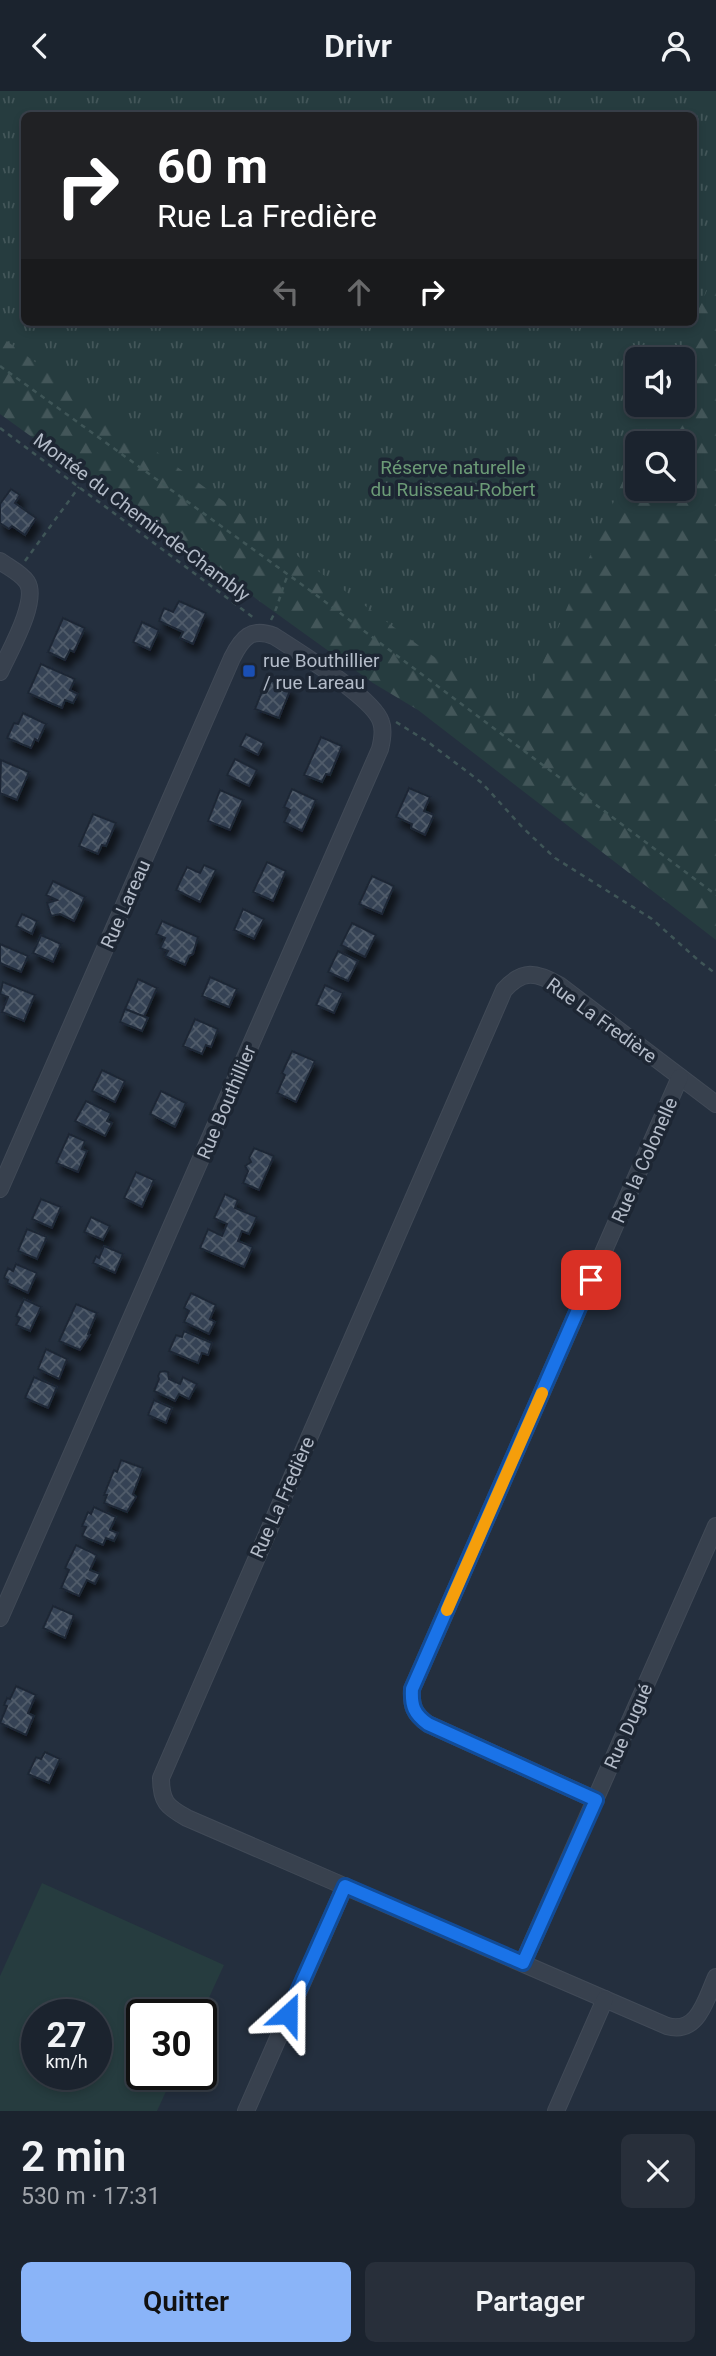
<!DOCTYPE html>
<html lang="fr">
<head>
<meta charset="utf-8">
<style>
  body { margin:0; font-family:Roboto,sans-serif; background:#282f3a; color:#f1f3f6; height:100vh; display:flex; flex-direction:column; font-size:26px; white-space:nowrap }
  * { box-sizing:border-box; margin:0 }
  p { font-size:23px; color:#a0a4aa }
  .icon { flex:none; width:38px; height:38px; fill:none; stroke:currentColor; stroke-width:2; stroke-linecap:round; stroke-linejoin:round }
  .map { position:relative; height:2020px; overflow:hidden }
  .drawer { display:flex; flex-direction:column; background:#1b232e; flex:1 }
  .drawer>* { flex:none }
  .top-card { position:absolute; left:21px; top:21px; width:676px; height:214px; border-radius:10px; box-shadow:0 4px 10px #0003,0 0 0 2px #39404a; background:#202124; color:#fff; overflow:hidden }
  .buttons { position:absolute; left:625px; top:256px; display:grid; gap:14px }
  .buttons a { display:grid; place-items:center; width:70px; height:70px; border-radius:10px; background:#1b232e; box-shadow:0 4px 10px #0003,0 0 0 2px #39404a; font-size:35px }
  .speed { position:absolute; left:21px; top:1908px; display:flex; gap:14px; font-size:35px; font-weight:700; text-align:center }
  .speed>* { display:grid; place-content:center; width:91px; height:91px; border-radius:50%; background:#1b232e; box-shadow:0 4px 10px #0003,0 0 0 2px #39404a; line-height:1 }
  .speed small { font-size:18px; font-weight:400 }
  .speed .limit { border:4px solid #111; border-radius:10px; background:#fff; color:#111 }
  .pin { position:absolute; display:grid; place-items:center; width:60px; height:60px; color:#fff; margin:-30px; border-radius:14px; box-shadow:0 4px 10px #0006 }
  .me { position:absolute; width:77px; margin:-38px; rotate:24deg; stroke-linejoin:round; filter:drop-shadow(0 0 5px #0008) }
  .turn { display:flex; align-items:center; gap:24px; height:147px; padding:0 21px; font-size:32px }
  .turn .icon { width:91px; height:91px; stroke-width:2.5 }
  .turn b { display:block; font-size:49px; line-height:60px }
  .lanes { display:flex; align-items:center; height:66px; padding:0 21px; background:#0003; justify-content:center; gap:35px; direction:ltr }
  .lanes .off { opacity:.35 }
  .round { display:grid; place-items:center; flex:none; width:74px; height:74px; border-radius:10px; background:#282f3a }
  .overview { display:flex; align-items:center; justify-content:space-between; height:119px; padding:0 21px }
  h1 { font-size:42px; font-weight:600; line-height:52px }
  .action { display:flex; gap:14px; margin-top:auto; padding:14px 21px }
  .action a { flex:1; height:80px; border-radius:10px; background:#8ab4f8; color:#111; font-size:28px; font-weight:600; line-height:80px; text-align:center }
  .action a+a { background:#282f3a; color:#f1f3f6 }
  header { display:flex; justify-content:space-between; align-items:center; height:91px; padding:0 21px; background:#1b232e; font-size:32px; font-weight:600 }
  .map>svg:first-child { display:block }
</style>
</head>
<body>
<header><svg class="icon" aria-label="back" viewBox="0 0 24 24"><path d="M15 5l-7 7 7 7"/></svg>Drivr<svg class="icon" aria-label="person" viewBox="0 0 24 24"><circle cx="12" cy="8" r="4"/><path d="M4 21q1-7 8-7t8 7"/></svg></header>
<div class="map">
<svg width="716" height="2020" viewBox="0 0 716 2020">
  <defs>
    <pattern id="forest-firs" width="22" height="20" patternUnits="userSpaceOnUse" patternTransform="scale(1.75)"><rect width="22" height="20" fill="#263c3f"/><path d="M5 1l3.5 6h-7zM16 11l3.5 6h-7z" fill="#435659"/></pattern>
    <pattern id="park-tufts" width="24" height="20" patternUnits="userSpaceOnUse" patternTransform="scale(1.75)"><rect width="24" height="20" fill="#263c3f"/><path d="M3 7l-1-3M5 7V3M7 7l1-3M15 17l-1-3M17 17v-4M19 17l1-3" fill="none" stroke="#435659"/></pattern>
    <pattern id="building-cross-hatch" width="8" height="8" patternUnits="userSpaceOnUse" patternTransform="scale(1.75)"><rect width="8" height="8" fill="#364354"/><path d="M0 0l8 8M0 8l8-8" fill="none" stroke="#515c6b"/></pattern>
    <filter id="shadow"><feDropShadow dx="4.5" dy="8" stdDeviation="3.5" flood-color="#0009"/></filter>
  </defs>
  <rect width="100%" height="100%" fill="#242f3e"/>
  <path fill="#263c3f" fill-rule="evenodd" d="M 42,1792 L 224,1874 L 201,1924 L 142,1923 L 142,1983 L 174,1983 L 157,2020 L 0,2020 L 0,1885 ZM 37,1923 L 96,1923 L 96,1983 L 37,1983 Z"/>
  <path fill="url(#forest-firs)" fill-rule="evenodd" d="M 0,0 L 716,0 L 716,849 L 418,619 L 373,592 L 0,323 ZM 24,24 L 693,24 L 693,231 L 24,231 ZM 637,268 L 682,268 L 682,313 L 637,313 ZM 637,352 L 682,352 L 682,397 L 637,397 Z"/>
  <path fill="url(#park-tufts)" d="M 0,0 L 716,0 L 716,179 L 693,231 L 693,24 L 24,24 L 24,231 L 693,231 L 677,268 L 637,268 L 637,313 L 657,313 L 640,352 L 637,352 L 637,358 L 518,628 L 0,245 Z"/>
  <g fill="url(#building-cross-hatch)" stroke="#1f2835" stroke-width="2" filter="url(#shadow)">
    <path d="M 11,398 L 20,404 L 15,412 L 36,427 L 25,444 L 12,435 L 9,438 L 0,432 L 0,413 Z"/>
    <path d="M 179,510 L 206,522 L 193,553 L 180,547 L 183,541 L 159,530 L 164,517 L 173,521 Z"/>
    <path d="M 63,527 L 85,537 L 74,561 L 70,559 L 65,569 L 48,561 Z"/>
    <path d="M 142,531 L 159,539 L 150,559 L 133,551 Z"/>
    <path d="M 41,573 L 75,588 L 70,599 L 78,603 L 73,612 L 65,609 L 62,617 L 28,602 Z"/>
    <path d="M 267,588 L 291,597 L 279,627 L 255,618 Z"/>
    <path d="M 23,622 L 46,633 L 38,650 L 35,648 L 31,657 L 7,647 L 14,632 L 18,633 Z"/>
    <path d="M 246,643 L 264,652 L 258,664 L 240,655 Z"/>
    <path d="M 321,646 L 342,655 L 330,684 L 326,683 L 322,691 L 304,684 Z"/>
    <path d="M 235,668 L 257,679 L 249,695 L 227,684 Z"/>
    <path d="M 1,669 L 29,681 L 17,709 L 0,702 Z"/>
    <path d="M 409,697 L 430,706 L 424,720 L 434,724 L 425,744 L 411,737 L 412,733 L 396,726 Z"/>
    <path d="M 292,698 L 316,709 L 302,740 L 284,731 L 290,719 L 284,716 Z"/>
    <path d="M 220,699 L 243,709 L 230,739 L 208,730 Z"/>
    <path d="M 93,723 L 116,732 L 106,755 L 102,754 L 98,763 L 79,755 Z"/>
    <path d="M 267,771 L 286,780 L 273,810 L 253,801 Z"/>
    <path d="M 204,774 L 216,779 L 200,811 L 176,799 L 187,776 L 200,782 Z"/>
    <path d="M 372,785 L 394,795 L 382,823 L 359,813 Z"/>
    <path d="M 53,790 L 85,806 L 74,830 L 60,823 L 51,825 L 47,812 L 57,809 L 46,804 Z"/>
    <path d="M 243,818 L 264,828 L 254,848 L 234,839 Z"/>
    <path d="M 22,823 L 37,830 L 32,843 L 16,835 Z"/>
    <path d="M 162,830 L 198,846 L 193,863 L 189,865 L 185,874 L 165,865 L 168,860 L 160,857 L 165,847 L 156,843 Z"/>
    <path d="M 352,832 L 376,844 L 365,866 L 341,854 Z"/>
    <path d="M 41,844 L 61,853 L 53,871 L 33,862 Z"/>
    <path d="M 0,853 L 28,865 L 21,881 L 0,872 Z"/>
    <path d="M 338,860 L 358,870 L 348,890 L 328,881 Z"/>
    <path d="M 210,886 L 237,898 L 229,916 L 202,905 Z"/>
    <path d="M 138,888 L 157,897 L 144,926 L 125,918 Z"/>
    <path d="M 3,891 L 35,904 L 24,930 L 2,921 L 8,906 L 0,903 Z"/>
    <path d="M 325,894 L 343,902 L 334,922 L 316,914 Z"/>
    <path d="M 125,918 L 148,927 L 142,940 L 120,931 Z"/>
    <path d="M 195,928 L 218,938 L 211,956 L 206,954 L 202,963 L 183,955 Z"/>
    <path d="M 292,960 L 315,970 L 296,1011 L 277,1002 L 285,984 L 282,982 Z"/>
    <path d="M 102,979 L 125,990 L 115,1011 L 92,1000 Z"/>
    <path d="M 161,1000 L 186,1012 L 175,1036 L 150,1023 Z"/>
    <path d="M 86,1010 L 111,1022 L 107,1030 L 112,1032 L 105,1045 L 75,1030 Z"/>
    <path d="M 69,1043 L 85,1050 L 82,1058 L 87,1060 L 78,1081 L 56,1072 Z"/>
    <path d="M 254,1057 L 274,1065 L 259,1099 L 243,1092 L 248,1080 L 245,1075 L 251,1071 L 249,1067 Z"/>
    <path d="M 136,1081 L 154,1089 L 142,1116 L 124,1107 Z"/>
    <path d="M 225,1103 L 238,1109 L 235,1117 L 257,1126 L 249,1143 L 242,1140 L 238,1150 L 253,1156 L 244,1176 L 200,1157 L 208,1138 L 222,1145 L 227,1133 L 214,1127 Z"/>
    <path d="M 41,1108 L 61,1116 L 52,1137 L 32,1128 Z"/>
    <path d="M 91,1126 L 110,1135 L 103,1149 L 84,1141 Z"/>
    <path d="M 27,1138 L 47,1146 L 37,1168 L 18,1160 Z"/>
    <path d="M 104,1155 L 123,1163 L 115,1182 L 93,1172 L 96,1165 L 99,1167 Z"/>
    <path d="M 16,1173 L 37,1182 L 28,1202 L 7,1192 L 8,1189 L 4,1187 L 8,1177 L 13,1180 Z"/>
    <path d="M 191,1202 L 216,1214 L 210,1228 L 215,1231 L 209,1243 L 184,1231 L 189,1220 L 184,1217 Z"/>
    <path d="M 24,1208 L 41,1216 L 30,1240 L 16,1234 L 20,1227 L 16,1225 Z"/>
    <path d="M 76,1213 L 97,1222 L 88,1243 L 90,1244 L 80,1259 L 59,1250 Z"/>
    <path d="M 184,1240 L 212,1252 L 208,1264 L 202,1262 L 198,1272 L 169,1260 L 176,1244 L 182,1246 Z"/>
    <path d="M 46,1258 L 67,1268 L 59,1288 L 38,1278 Z"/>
    <path d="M 164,1280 L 168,1281 L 169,1288 L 180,1293 L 183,1286 L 197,1293 L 189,1308 L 179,1303 L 175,1310 L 154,1300 L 159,1288 L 158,1285 L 160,1281 Z"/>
    <path d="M 34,1286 L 57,1296 L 48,1317 L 25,1307 Z"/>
    <path d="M 154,1309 L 172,1317 L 166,1332 L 148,1324 Z"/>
    <path d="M 121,1369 L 143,1377 L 133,1403 L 136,1406 L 127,1421 L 104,1412 L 107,1404 L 104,1404 L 114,1379 L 117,1381 Z"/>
    <path d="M 94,1416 L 116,1426 L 110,1439 L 118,1442 L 114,1450 L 106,1447 L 103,1454 L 82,1445 L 86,1436 L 82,1435 L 88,1421 L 91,1423 Z"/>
    <path d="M 76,1454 L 97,1464 L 90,1479 L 100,1483 L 95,1493 L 87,1489 L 79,1505 L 61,1497 L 69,1479 L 65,1477 Z"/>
    <path d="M 53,1515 L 74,1524 L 65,1547 L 43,1537 Z"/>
    <path d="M 16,1595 L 36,1604 L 28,1622 L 34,1625 L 26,1644 L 0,1632 L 7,1615 L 4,1614 L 7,1607 L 10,1608 Z"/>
    <path d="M 45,1661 L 60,1668 L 49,1692 L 28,1683 L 36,1666 L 41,1668 Z"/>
  </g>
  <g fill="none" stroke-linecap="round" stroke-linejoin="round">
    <defs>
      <g id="street">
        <path d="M 0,470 C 8,476 21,482 27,491 C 39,510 9,561 0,581"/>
        <path d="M 716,1013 L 559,894 C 536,881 523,878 504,899 L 161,1687 C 161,1711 167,1716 187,1727 L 667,1935 C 698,1944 706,1908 716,1886"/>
        <path d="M 0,1098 L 232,567 C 242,547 251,536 274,545 C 297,560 374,607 381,631 C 384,639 382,650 380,658 L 0,1527"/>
        <path d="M 596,1709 L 428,1633 C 414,1623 411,1615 412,1598 L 680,986"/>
        <path d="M 523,1872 L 716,1435"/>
        <path d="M 246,2020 L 345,1795"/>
        <path d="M 556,2020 L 605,1908"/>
      </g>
    </defs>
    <use href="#street" stroke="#414a57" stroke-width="18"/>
    <g stroke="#3f5557" stroke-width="2.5" stroke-dasharray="5 5" stroke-linecap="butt">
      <path d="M 0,275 L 308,498 L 716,804"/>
      <path d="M 0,337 L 254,527"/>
      <path d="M 25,470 L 79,396"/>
      <path d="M 271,529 C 279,514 281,499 288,484"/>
      <path d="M 396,631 L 428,651 L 482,692 L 523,737 L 555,767 L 652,828 L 698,869 L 716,883"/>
    </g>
    <use href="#street" stroke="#38414e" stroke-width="16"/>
  </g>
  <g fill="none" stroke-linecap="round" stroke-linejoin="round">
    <defs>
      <path id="route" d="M 288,1923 L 345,1795 L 523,1872 L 596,1709 L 428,1633 C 414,1623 411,1615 412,1598 L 591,1189"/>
    </defs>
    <use href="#route" stroke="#114b97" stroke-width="18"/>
    <use href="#route" stroke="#1a73e8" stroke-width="12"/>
    <path stroke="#f59e0b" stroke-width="12" d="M 447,1519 L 542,1302"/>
  </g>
  <rect fill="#1a4fb4" stroke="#1d2633" stroke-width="2.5" x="242" y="573" width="14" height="14" rx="3.5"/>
  <g text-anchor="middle" stroke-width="7" stroke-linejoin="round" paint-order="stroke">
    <g font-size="19" fill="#6b9a76" stroke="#1d2633">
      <text x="453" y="383">Réserve naturelle<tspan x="453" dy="22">du Ruisseau-Robert</tspan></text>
    </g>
    <g font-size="19" fill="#b4bcc9" stroke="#1d2633">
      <text transform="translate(142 426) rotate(37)" y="7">Montée du Chemin-de-Chambly</text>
      <text transform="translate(125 813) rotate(-66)" y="7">Rue Lareau</text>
      <text transform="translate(602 929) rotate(36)" y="7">Rue La Fredière</text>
      <text transform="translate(226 1011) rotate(-67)" y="7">Rue Bouthillier</text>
      <text transform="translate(644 1069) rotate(-66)" y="7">Rue la Colonelle</text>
      <text transform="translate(282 1406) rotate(-66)" y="7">Rue La Fredière</text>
      <text transform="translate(628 1635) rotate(-66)" y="7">Rue Dugué</text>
    </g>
    <g font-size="19" fill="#b4bcc9" stroke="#1d2633" text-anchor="start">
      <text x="263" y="576">rue Bouthillier<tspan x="263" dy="22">/ rue Lareau</tspan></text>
    </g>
  </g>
</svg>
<div class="buttons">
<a><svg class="icon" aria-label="sound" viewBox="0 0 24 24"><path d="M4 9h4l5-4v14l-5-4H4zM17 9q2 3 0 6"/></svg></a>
<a><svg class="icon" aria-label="search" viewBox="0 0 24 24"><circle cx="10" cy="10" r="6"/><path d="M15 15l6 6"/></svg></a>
</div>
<div class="speed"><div>27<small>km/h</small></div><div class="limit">30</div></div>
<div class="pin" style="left:591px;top:1189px;background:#d93025"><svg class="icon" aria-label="arrive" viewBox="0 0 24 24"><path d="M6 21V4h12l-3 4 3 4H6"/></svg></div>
<svg class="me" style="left:288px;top:1923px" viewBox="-20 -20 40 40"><path d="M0-17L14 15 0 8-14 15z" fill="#1a73e8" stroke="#fff" stroke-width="4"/></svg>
<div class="top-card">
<div class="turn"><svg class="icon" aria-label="right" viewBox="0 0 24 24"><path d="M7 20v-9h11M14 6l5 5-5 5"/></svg><div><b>60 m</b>Rue La Fredière</div></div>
<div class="lanes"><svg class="icon off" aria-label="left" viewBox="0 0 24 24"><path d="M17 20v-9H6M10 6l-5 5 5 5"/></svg><svg class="icon off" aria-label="ahead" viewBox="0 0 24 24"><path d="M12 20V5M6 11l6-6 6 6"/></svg><svg class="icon" aria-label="right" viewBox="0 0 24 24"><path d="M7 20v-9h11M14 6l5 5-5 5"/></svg></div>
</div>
</div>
<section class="drawer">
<div class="overview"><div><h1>2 min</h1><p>530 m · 17:31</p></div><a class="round"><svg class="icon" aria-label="close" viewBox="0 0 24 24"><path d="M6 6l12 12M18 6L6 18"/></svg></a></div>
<div class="action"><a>Quitter</a><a>Partager</a></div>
</section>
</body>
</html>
